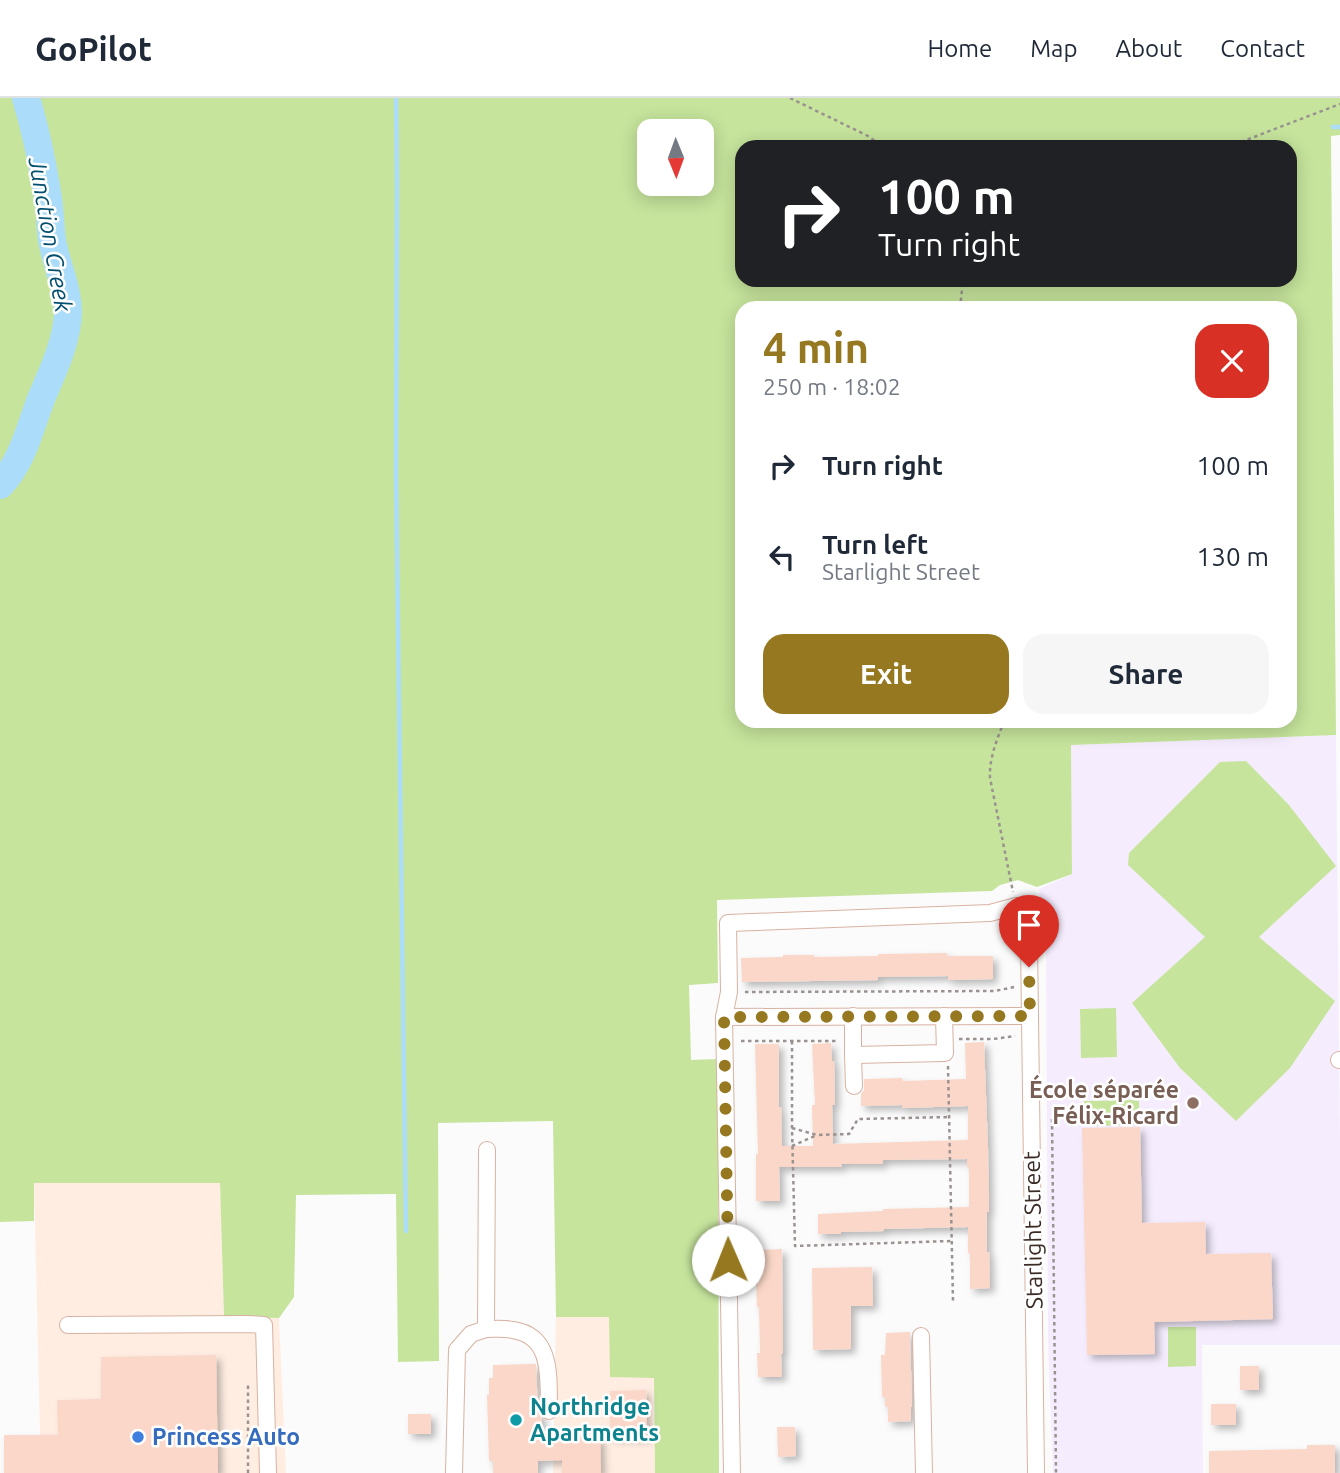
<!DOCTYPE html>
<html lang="en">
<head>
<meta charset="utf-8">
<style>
  body { margin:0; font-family:Ubuntu,sans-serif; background:#f6f6f7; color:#1f2937; height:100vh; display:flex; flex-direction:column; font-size:26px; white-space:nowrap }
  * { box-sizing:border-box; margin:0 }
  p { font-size:23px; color:#747a83 }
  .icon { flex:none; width:38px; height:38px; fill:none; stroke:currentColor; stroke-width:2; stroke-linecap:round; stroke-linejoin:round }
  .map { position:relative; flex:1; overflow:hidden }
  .details { position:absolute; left:735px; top:203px; width:562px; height:427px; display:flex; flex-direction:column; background:#fff; border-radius:21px; box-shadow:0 4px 18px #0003 }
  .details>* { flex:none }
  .hud { position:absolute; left:735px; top:42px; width:562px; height:147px; border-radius:21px; box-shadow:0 4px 18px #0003; background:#202124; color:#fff; overflow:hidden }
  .needle { width:46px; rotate:179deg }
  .fabs { position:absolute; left:637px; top:21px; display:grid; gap:14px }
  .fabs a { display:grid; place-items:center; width:77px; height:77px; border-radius:14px; background:#fff; box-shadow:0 4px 18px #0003; font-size:35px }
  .pin { position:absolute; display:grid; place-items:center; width:60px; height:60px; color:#fff; margin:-72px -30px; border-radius:50% 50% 50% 0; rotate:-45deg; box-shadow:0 0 7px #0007 }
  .pin .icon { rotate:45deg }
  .me { position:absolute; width:77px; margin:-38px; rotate:359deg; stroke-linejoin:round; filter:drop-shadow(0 0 5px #0008) }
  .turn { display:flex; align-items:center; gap:24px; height:147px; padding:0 28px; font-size:32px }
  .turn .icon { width:91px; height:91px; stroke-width:2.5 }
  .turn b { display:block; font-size:49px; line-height:60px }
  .round { display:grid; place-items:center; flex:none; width:74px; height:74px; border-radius:21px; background:#f6f6f7 }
  .summary { display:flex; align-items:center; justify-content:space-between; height:119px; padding:0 28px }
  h1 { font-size:42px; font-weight:700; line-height:52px; color:#95781f }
  .primary-button { display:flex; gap:14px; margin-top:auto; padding:14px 28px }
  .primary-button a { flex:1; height:80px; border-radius:21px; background:#95781f; color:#fff; font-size:28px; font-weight:700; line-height:80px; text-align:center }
  .primary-button a+a { background:#f6f6f7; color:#1f2937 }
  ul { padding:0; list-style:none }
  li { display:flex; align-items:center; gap:21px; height:91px; padding:0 28px }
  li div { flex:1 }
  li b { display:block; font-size:26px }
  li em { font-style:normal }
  header { display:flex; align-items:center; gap:42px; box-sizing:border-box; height:98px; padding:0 35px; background:#fff; border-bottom:2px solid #e0e1e3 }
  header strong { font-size:33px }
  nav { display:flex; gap:38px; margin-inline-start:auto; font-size:24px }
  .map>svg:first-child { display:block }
</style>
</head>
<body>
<header>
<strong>GoPilot</strong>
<nav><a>Home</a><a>Map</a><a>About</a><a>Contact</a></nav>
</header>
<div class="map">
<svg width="1340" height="1375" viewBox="0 0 1340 1375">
  <defs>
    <filter id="shadow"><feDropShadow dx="4.5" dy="4.5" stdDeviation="3.5" flood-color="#0004"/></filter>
  </defs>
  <rect width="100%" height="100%" fill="#fbfbfb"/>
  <g fill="#ffede2">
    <path d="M 34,1085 L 220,1085 L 224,1219 L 279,1220 L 286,1375 L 41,1375 Z"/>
    <path d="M 556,1219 L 609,1219 L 654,1279 L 655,1375 L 553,1375 Z"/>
  </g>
  <path fill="#f5edfe" d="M 1336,637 L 1340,1048 L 1340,1247 L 1202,1247 L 1203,1375 L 1053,1375 L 1048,1244 L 1046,840 L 1039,791 L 1072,776 L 1070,647 Z"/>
  <g fill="#c6e49c" fill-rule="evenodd">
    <path d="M 0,0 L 1340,0 L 1340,37 L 1331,38 L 1336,637 L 1071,647 L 1072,776 L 1037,789 L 1018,782 L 1000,787 L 992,793 L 717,802 L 718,885 L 689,887 L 691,962 L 718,961 L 719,1375 L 655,1375 L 654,1280 L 610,1279 L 609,1219 L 556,1219 L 553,1023 L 438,1025 L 439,1263 L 398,1264 L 396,1096 L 296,1097 L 294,1199 L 279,1220 L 224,1219 L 220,1085 L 34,1085 L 34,1123 L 0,1124 ZM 649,33 L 702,33 L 702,86 L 649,86 ZM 742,49 L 1290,49 L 1290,182 L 742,182 ZM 742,210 L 1290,210 L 1290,623 L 742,623 Z"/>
    <path d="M 1246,663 L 1289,707 L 1336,768 L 1259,839 L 1335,903 L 1290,970 L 1236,1023 L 1180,970 L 1132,905 L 1205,839 L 1128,767 L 1129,755 L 1220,664 Z"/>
    <path d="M 1116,910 L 1117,959 L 1081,960 L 1080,911 Z"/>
    <path d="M 1139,1002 L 1139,1027 L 1084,1028 L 1084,1003 Z"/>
    <path d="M 1168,1229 L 1196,1229 L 1196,1268 L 1168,1269 Z"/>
  </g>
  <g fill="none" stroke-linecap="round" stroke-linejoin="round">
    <g stroke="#abddfa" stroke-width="4.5">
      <path d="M 396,0 L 397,82 L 396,376 L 406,1133"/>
      <path d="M 1333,29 L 1340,29"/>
    </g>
    <path stroke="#abddfa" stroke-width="28" d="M 0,387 C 22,365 30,330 41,301 C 52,275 67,244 68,215 C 68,190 56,166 52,142 C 50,126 50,110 47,94 C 42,63 35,30 26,0"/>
  </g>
  <g fill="#fad7c8" filter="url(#shadow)">
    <path d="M 947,855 L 947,858 L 993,858 L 993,881 L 948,882 L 948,878 L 878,879 L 878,882 L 742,884 L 741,860 L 783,859 L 783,857 L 814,857 L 814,859 L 878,858 L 878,856 Z"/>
    <path d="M 984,944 L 988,1049 L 989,1114 L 987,1114 L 987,1154 L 989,1154 L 990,1190 L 970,1191 L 970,1155 L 968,1155 L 968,1129 L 884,1131 L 884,1133 L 841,1134 L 841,1136 L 818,1136 L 818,1116 L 883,1113 L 883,1111 L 969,1109 L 969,1069 L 967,1069 L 967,1061 L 883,1062 L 883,1066 L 841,1066 L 842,1069 L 779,1069 L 780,1103 L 756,1103 L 756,1056 L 758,1056 L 755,946 L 779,946 L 779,1009 L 781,1009 L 782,1048 L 813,1048 L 812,1007 L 815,1007 L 812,946 L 831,945 L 832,963 L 834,963 L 835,1007 L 832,1007 L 833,1046 L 968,1042 L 968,1008 L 902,1010 L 902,1007 L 861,1008 L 861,996 L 864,992 L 864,981 L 902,980 L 903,983 L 966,981 L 965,945 Z"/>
    <path d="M 1140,1029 L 1142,1125 L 1205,1124 L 1206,1156 L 1271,1155 L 1273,1221 L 1154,1224 L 1155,1256 L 1087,1257 L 1082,1030 Z"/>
    <path d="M 782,1151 L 783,1255 L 781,1256 L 782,1279 L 758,1279 L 757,1255 L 760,1255 L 759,1209 L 757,1209 L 756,1185 L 759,1185 L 759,1152 Z"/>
    <path d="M 872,1169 L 873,1208 L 851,1208 L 851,1251 L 813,1252 L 812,1170 Z"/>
    <path d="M 910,1234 L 912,1309 L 911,1309 L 911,1323 L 888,1324 L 888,1309 L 885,1309 L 885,1299 L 882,1299 L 881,1257 L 885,1257 L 886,1235 Z"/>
    <path d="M 216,1257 L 218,1375 L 4,1375 L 4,1337 L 58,1337 L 57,1302 L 101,1301 L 101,1259 Z"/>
    <path d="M 536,1266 L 538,1313 L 542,1321 L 542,1340 L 600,1339 L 601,1375 L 562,1375 L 562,1362 L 538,1363 L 538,1375 L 493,1375 L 493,1363 L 489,1363 L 487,1297 L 489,1297 L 489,1280 L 493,1280 L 493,1267 Z"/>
    <rect x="1240" y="1268" width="19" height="24"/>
    <path d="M 646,1292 L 647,1339 L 610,1339 L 610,1293 Z"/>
    <rect x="1211" y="1306" width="25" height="21"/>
    <rect x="408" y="1316" width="23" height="20"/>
    <path d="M 777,1329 L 795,1329 L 796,1358 L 778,1359 Z"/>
    <path d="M 1307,1347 L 1335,1347 L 1335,1375 L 1209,1375 L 1209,1353 L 1307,1351 Z"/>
  </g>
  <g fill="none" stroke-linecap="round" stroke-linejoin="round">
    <defs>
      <g id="minor">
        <path d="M 853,918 L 853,957 L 945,955 L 944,918"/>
        <path d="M 724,919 L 729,894 L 728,825 L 990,815 L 1016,808 L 1029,844 L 1036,1375"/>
        <path d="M 853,957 L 854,988"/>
        <path d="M 1339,962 L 1340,962"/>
        <path d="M 68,1227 L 248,1226 L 264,1227 L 268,1375"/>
        <path d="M 486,1231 C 495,1231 505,1230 513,1232 C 554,1238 548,1282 549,1313"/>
        <path d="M 921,1238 L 924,1375"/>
        <path d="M 454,1375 L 457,1252 L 471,1236 L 486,1231 L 487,1052"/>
        <path d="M 732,1375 L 724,919 L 1030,918"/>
      </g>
    </defs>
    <use href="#minor" stroke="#d7b2a2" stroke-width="18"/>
    <g stroke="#9a928f" stroke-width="2.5" stroke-dasharray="3.5 3.5" stroke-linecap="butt">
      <path d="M 790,0 L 868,38 L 883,49"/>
      <path d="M 1228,49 L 1340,6"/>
      <path d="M 960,210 L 963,182"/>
      <path d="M 1004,623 C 997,642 989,660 990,680 L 1013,794"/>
      <path d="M 745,894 L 995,893 L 1014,889"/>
      <path d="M 959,941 L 993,941 L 1015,938"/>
      <path d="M 741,943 L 839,943"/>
      <path d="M 792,943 L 792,1030 L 795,1148 L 951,1143"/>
      <path d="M 948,968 L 953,1203"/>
      <path d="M 1052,1021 L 1056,1375"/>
      <path d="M 792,1030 L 817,1037 L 849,1036 L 858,1021 L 950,1019"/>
      <path d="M 792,1048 L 817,1037"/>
      <path d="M 248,1375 L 248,1285"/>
    </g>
    <use href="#minor" stroke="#fff" stroke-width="16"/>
  </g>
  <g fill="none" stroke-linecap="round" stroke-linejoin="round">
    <path stroke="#95781f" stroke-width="12" stroke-dasharray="0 21.6" d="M 728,1162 L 724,919 L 1030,918 L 1029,869"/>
  </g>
  <circle fill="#8d6e63" stroke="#fff" stroke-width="2.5" cx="1193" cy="1005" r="7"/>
  <circle fill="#0f9aa8" stroke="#fff" stroke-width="2.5" cx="516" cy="1322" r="7"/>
  <circle fill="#3f7fe0" stroke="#fff" stroke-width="2.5" cx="138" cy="1339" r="7"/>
  <g text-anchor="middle" stroke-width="5" stroke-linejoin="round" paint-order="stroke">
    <g font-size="23" font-weight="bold" fill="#785e54" stroke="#fff" text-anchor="end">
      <text x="1179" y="1000">École séparée<tspan x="1179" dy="26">Félix-Ricard</tspan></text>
    </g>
    <g font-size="23" fill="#3b2c26" stroke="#fff">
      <text transform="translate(1033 1132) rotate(-91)" y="8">Starlight Street</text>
    </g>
    <g font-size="23" font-weight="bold" fill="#0d838f" stroke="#fff" text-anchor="start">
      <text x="530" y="1317">Northridge<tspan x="530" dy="26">Apartments</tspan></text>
    </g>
    <g font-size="23" font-weight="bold" fill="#366cbe" stroke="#fff" text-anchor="start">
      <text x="152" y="1347">Princess Auto</text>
    </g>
    <g font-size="24" font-style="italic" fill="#024f6f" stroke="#fff">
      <text transform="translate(50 137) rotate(80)" y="8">Junction Creek</text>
    </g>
  </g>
</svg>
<div class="fabs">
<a><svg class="needle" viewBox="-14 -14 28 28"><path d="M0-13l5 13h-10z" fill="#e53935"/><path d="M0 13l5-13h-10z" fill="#747a83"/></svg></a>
</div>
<div class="pin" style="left:1029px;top:869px;background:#d93025"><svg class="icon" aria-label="arrive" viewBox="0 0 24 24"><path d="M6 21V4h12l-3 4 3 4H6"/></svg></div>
<svg class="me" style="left:728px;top:1162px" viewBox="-20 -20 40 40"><circle r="19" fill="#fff"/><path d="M0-13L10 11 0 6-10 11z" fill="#95781f"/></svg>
<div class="hud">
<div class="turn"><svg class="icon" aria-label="right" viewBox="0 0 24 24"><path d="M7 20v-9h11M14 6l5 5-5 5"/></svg><div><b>100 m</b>Turn right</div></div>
</div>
<section class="details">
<div class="summary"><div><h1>4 min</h1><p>250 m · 18:02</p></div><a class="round" style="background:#d93025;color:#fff"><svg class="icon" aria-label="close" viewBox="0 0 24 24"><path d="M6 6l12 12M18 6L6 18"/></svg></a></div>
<ul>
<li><svg class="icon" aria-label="right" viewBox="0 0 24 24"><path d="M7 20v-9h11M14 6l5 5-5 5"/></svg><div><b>Turn right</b></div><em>100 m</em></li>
<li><svg class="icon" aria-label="left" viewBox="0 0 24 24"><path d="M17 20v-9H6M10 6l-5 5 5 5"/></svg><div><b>Turn left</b><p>Starlight Street</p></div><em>130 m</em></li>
</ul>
<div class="primary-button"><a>Exit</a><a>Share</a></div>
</section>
</div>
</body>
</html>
